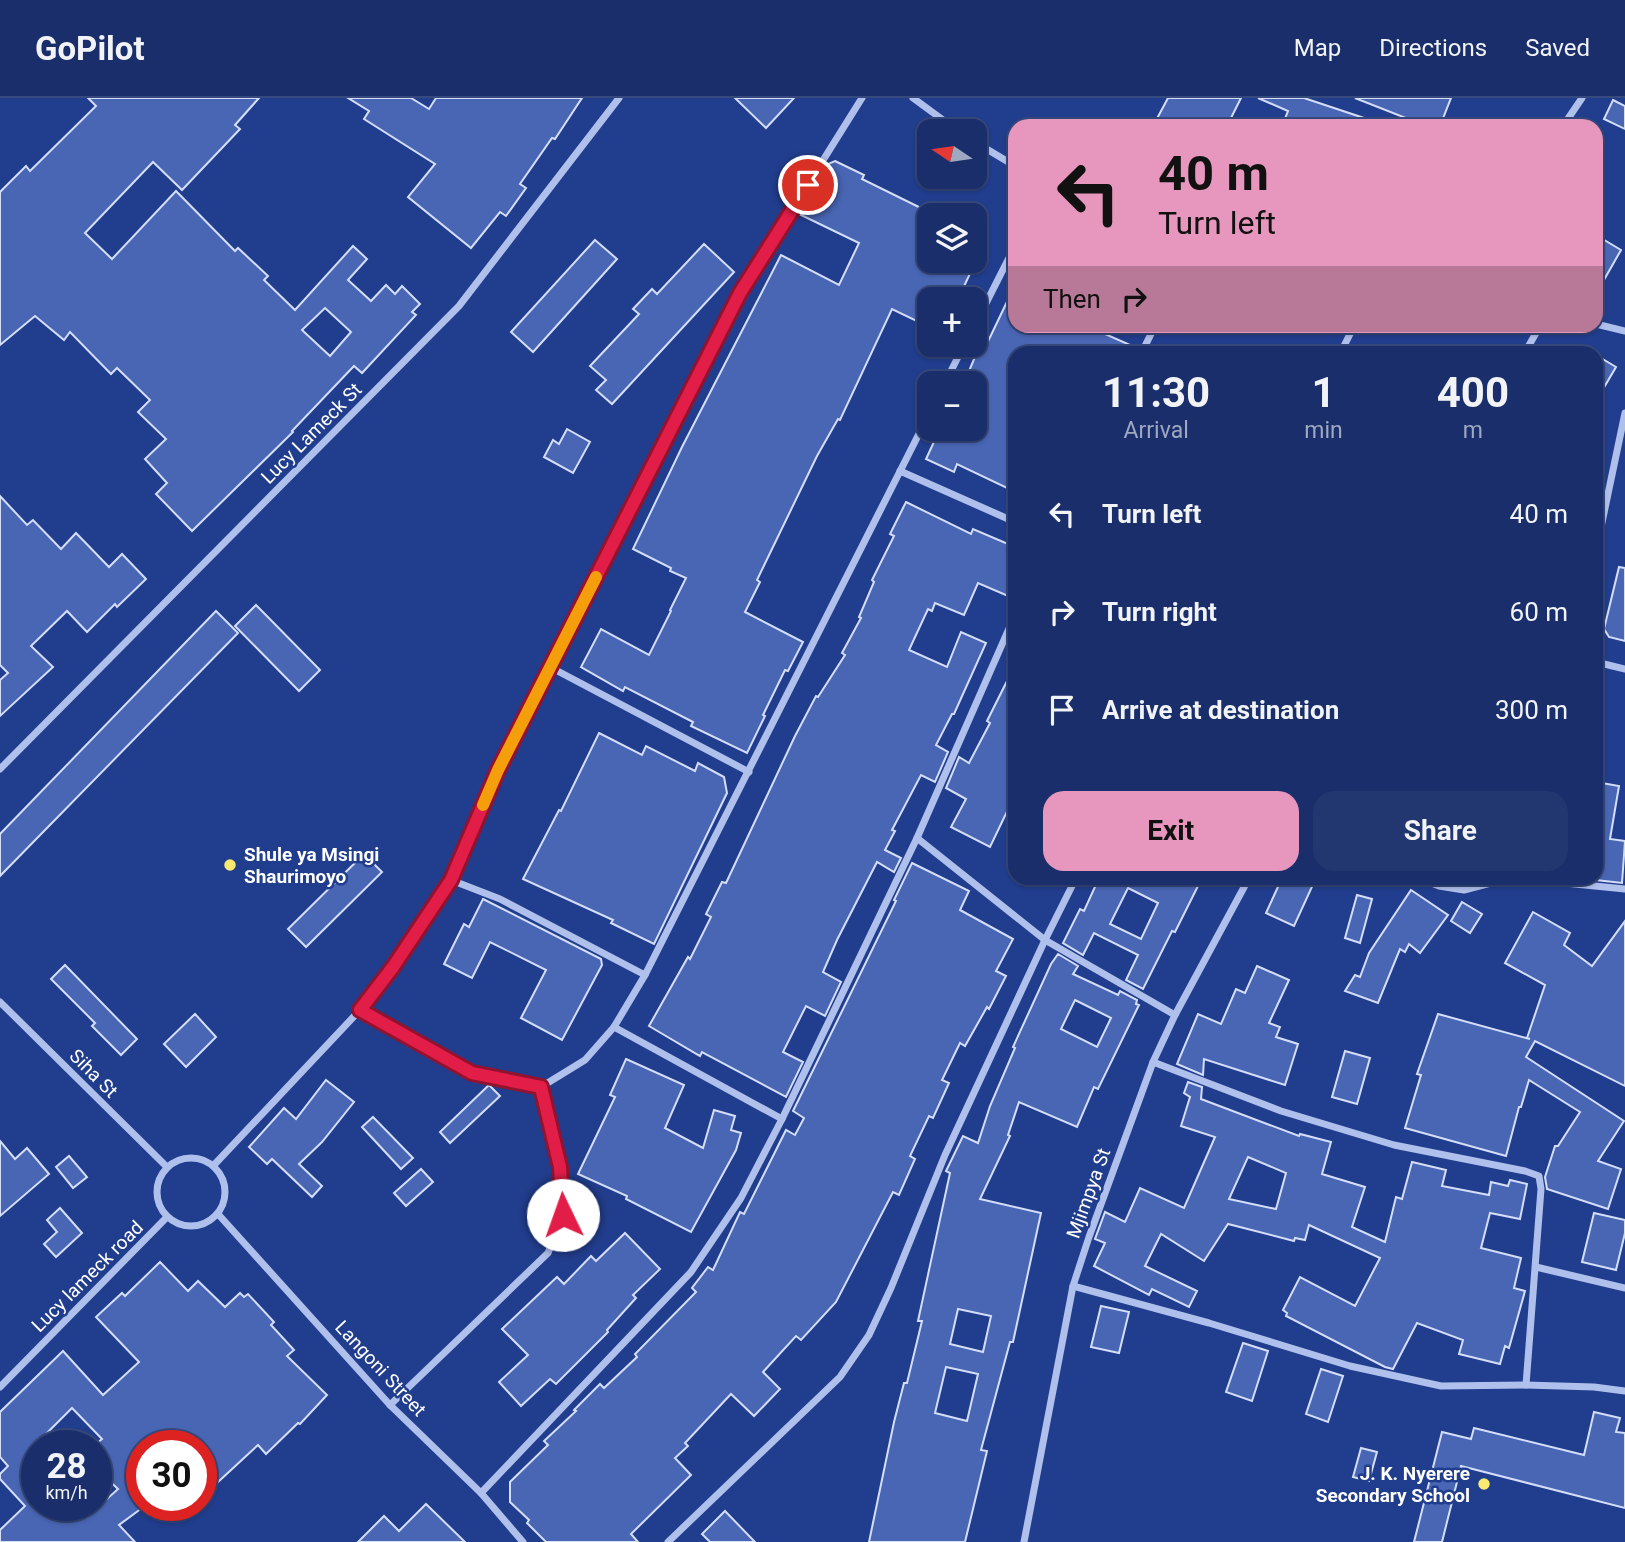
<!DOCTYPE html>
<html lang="en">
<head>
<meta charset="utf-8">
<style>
  body { margin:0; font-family:Roboto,sans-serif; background:#223670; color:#f1f3f6; height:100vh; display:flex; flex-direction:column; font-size:26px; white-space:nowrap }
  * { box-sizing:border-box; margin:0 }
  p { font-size:23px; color:#9fa8c1 }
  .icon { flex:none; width:38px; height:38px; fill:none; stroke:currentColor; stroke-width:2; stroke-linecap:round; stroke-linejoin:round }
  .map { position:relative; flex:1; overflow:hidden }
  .drawer { position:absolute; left:1008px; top:248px; width:595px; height:539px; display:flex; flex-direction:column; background:#192e6a; border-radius:21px; box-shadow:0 2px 5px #0004,0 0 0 2px #374a7e }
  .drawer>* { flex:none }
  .banner { position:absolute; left:1008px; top:21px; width:595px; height:214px; border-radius:21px; box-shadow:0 2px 5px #0004,0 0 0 2px #374a7e; background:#e797bd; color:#111; overflow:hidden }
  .needle { width:46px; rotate:283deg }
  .fabs { position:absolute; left:917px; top:21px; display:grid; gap:14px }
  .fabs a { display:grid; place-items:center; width:70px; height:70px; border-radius:14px; background:#192e6a; box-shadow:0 2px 5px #0004,0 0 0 2px #374a7e; font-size:35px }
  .speed { position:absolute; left:21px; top:1332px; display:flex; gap:14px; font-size:35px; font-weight:700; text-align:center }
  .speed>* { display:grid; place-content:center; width:91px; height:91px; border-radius:50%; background:#192e6a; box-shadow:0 2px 5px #0004,0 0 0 2px #374a7e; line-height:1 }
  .speed small { font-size:18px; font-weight:400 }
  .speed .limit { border:10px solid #d22; background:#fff; color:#111 }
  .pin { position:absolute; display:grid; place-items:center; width:60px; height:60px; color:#fff; margin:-30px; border:4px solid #fff; border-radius:50%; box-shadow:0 2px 7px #0007 }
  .me { position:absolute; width:77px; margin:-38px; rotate:357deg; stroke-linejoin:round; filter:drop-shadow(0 0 5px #0008) }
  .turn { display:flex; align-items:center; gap:24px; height:147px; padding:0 35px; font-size:32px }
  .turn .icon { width:91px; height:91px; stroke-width:2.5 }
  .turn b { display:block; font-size:49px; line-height:60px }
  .then { display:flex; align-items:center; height:66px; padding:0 35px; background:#0003; gap:14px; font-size:26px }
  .eta { display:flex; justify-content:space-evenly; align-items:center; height:119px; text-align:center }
  .eta b { font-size:42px; font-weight:700; line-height:49px }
  .action { display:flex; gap:14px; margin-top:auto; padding:14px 35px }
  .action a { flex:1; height:80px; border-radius:21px; background:#e797bd; color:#111; font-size:28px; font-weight:700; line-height:80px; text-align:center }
  .action a+a { background:#223670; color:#f1f3f6 }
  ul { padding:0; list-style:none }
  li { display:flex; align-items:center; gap:21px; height:98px; padding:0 35px }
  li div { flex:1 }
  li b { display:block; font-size:26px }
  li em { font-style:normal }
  header { display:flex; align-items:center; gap:42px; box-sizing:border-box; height:98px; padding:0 35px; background:#192e6a; border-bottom:2px solid #374a7e }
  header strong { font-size:33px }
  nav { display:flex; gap:38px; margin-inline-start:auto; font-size:24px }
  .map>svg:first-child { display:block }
</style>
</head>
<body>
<header>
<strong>GoPilot</strong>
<nav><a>Map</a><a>Directions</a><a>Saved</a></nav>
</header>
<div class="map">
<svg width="1625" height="1444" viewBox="0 0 1625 1444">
  <rect width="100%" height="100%" fill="#213d8d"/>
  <g fill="#4966b5" stroke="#d4def9" stroke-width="2" fill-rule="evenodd">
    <path d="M 88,0 L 259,0 L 235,27 L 240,31 L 182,92 L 153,64 L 85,135 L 112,161 L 176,93 L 235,153 L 238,150 L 268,178 L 264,182 L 295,212 L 353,148 L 367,161 L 348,182 L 371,203 L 386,187 L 395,196 L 402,188 L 420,206 L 412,214 L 416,217 L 362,275 L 354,268 L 292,333 L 293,334 L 192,433 L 156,396 L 167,385 L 145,361 L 166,341 L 138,314 L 150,302 L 117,270 L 111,276 L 70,234 L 64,242 L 35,218 L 0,247 L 0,94 L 26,68 L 30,73 L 96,8 ZM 325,210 L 351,234 L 330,258 L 302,232 Z"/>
    <path d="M 348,0 L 411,0 L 429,11 L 436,0 L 582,0 L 555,41 L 552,40 L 520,86 L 526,90 L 506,118 L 500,114 L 471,150 L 408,99 L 435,66 L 364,21 L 369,13 Z"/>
    <path d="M 735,0 L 794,0 L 766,30 Z"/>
    <path d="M 1168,0 L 1241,0 L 1227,28 L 1153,28 Z"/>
    <path d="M 1258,0 L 1304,0 L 1379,25 L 1378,28 L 1282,28 L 1288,13 Z"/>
    <path d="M 1355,0 L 1451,0 L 1440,28 L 1426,28 Z"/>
    <path d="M 1613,2 L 1625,8 L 1625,31 L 1604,21 Z"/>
    <path d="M 835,63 L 864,77 L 862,81 L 935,117 L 929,117 L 929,163 L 976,163 L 958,201 L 929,201 L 929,229 L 892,211 L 840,322 L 838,321 L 817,358 L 757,482 L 760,484 L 745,514 L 803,544 L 788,573 L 785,572 L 763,617 L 765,618 L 747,655 L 691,628 L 693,624 L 625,589 L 623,593 L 581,569 L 601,531 L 649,557 L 671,513 L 670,512 L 686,480 L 670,473 L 671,470 L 633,451 L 682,349 L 781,157 L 839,187 L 859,145 L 799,116 L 828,66 Z"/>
    <path d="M 1596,137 L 1621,152 L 1596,196 Z"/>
    <path d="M 595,142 L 617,161 L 533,254 L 511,234 Z"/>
    <path d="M 704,146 L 734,174 L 612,306 L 596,292 L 606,282 L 590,268 L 639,216 L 633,211 L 652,191 L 657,196 Z"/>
    <path d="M 1015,187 L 1015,228 L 1087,228 L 1137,250 L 1135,256 L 1015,256 L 1015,373 L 1007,390 L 957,366 L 954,374 L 926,361 L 940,331 L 975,331 L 975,285 L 964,285 L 977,254 L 982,256 Z"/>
    <path d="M 1596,257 L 1616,269 L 1596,303 Z"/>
    <path d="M 567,331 L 590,344 L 573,375 L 544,359 L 553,342 L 559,346 Z"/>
    <path d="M 0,398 L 27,427 L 33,422 L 61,451 L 76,435 L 109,469 L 122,456 L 146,481 L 117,509 L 115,506 L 87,534 L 67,513 L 31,548 L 53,569 L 0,618 L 0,582 L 8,575 L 0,567 Z"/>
    <path d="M 906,404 L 971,436 L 973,431 L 1015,449 L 1015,501 L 978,485 L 964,517 L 935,505 L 932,513 L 928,511 L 909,552 L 947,569 L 961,534 L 986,545 L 954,616 L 952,616 L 936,647 L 948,654 L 935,684 L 921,677 L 892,732 L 895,733 L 885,752 L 901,760 L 894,774 L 877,764 L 837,842 L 823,874 L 841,884 L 825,918 L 806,908 L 783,954 L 803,964 L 786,999 L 702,954 L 700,958 L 649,928 L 688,859 L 690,861 L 711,819 L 706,816 L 722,784 L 726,785 L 795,638 L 816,598 L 818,599 L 845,557 L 842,555 L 861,520 L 859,519 L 874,484 L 872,482 L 894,438 L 890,436 Z"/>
    <path d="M 1619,469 L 1625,470 L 1625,543 L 1609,539 L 1604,531 Z"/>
    <path d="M 256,507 L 320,572 L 299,593 L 235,528 Z"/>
    <path d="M 216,513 L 238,535 L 0,778 L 0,736 Z"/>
    <path d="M 1015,567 L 1015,697 L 990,749 L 951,729 L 966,701 L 946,690 L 959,659 L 969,665 L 990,625 L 987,623 Z"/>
    <path d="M 599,635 L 642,657 L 646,648 L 695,673 L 698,665 L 724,679 L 727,695 L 654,846 L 611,825 L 613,822 L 523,781 L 559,712 L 561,713 Z"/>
    <path d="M 1596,684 L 1619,688 L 1610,741 L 1625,743 L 1622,785 L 1596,782 Z"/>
    <path d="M 364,756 L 382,774 L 306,849 L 288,831 Z"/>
    <path d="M 912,765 L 969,793 L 960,812 L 1013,841 L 996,873 L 1006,878 L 989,911 L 987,909 L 965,948 L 960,945 L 942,982 L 949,985 L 933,1020 L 929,1018 L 910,1058 L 915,1061 L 899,1097 L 893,1094 L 836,1204 L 801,1242 L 796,1238 L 763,1274 L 780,1291 L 754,1318 L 731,1296 L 685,1345 L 688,1348 L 675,1360 L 691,1377 L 631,1436 L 638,1444 L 546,1444 L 527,1425 L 529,1422 L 510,1404 L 510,1384 L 548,1347 L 544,1343 L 576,1313 L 574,1312 L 600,1286 L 604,1290 L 637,1259 L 635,1256 L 696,1194 L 692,1190 L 708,1169 L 713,1172 L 740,1114 L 744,1116 L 786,1032 L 795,1037 L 804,1020 L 793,1013 L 896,803 L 894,802 Z"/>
    <path d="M 1099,780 L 1202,780 L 1175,834 L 1172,833 L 1143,891 L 1126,882 L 1138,857 L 1094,835 L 1083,857 L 1063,845 L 1080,811 L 1084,813 ZM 1128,790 L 1158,805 L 1141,841 L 1110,826 Z"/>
    <path d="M 1282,780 L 1316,780 L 1294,828 L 1266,815 Z"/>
    <path d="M 1411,792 L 1448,817 L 1420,855 L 1409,846 L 1405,854 L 1400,851 L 1378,905 L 1345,893 L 1355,877 L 1360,879 L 1369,855 Z"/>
    <path d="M 1357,797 L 1372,801 L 1360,845 L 1345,840 Z"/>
    <path d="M 483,801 L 601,861 L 602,867 L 562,942 L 521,920 L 546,872 L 490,844 L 472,880 L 444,866 L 464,826 L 469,829 Z"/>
    <path d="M 1462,804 L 1482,816 L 1470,835 L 1451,823 Z"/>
    <path d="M 1533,814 L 1570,835 L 1564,847 L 1592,868 L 1625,823 L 1625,988 L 1535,943 L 1526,959 L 1624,1023 L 1598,1063 L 1621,1071 L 1608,1111 L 1547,1091 L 1545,1079 L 1555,1048 L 1558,1048 L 1580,1014 L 1529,982 L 1521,1009 L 1519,1009 L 1506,1058 L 1405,1030 L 1421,977 L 1417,976 L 1438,916 L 1530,941 L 1527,940 L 1545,887 L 1505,865 Z"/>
    <path d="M 1058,856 L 1078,868 L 1073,876 L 1118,897 L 1120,893 L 1137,902 L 1136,906 L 1139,907 L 1098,991 L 1094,989 L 1077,1029 L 1019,1004 L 1008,1037 L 1010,1038 L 980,1101 L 1041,1115 L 1013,1244 L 1010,1244 L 981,1352 L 987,1353 L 965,1444 L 869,1444 L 894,1324 L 904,1285 L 907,1285 L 922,1223 L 918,1223 L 950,1075 L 946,1073 L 963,1038 L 978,1045 L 990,1008 L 1015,950 L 1013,949 L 1051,866 ZM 1075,902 L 1111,920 L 1097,949 L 1061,931 ZM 958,1211 L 991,1218 L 983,1254 L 950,1246 ZM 946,1269 L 978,1276 L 967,1323 L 935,1315 Z"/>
    <path d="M 65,867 L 137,941 L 121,957 L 92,928 L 95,925 L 51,881 Z"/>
    <path d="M 1257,868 L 1289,882 L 1269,925 L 1280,929 L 1276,939 L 1298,946 L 1285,987 L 1204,961 L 1203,977 L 1177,966 L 1198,916 L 1221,926 L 1236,891 L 1245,895 Z"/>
    <path d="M 195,916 L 216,939 L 186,969 L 164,946 Z"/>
    <path d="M 1345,953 L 1370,960 L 1357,1006 L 1332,999 Z"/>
    <path d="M 626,961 L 684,987 L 665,1030 L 703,1050 L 714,1012 L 735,1018 L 731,1032 L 741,1035 L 736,1052 L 691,1134 L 626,1101 L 627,1098 L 578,1076 L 615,999 L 610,997 Z"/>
    <path d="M 326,982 L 354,1004 L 322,1044 L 299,1066 L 322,1088 L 312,1099 L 272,1061 L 267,1066 L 249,1049 L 284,1010 L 296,1021 Z"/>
    <path d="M 1188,984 L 1202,989 L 1201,1001 L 1299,1038 L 1300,1036 L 1331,1044 L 1322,1076 L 1365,1089 L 1352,1129 L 1385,1144 L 1396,1099 L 1402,1101 L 1412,1064 L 1446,1072 L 1442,1088 L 1489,1097 L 1491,1084 L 1508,1088 L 1510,1082 L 1527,1086 L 1520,1121 L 1490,1115 L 1481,1150 L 1521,1160 L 1514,1190 L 1525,1193 L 1509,1250 L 1505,1248 L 1500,1266 L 1459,1256 L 1463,1242 L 1417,1225 L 1393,1271 L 1385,1269 L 1286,1218 L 1287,1215 L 1283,1212 L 1300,1179 L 1355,1208 L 1380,1160 L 1309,1127 L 1305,1142 L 1295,1140 L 1294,1143 L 1228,1126 L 1204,1163 L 1161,1136 L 1145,1168 L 1197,1193 L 1189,1209 L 1152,1191 L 1149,1197 L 1094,1168 L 1105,1145 L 1095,1141 L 1105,1114 L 1125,1124 L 1140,1090 L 1184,1110 L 1215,1039 L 1181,1028 L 1190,999 L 1184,995 ZM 1248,1059 L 1286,1075 L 1276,1111 L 1229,1101 Z"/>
    <path d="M 489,987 L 500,998 L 450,1045 L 440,1034 Z"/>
    <path d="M 373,1019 L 413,1060 L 401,1071 L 362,1029 Z"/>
    <path d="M 0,1043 L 15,1061 L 27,1050 L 49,1076 L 0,1118 Z"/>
    <path d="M 69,1058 L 87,1079 L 73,1090 L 56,1069 Z"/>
    <path d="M 421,1071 L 433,1084 L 406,1108 L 394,1095 Z"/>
    <path d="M 60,1110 L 82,1135 L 56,1159 L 44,1146 L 57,1134 L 47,1122 Z"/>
    <path d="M 1594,1115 L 1625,1122 L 1625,1135 L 1616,1172 L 1582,1164 Z"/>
    <path d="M 625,1135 L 660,1171 L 633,1197 L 636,1200 L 607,1232 L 608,1234 L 556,1286 L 550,1281 L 521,1308 L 499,1284 L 528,1257 L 502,1231 L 557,1179 L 564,1186 L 591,1158 L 596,1163 Z"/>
    <path d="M 160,1164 L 188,1193 L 198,1183 L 225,1209 L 240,1195 L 244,1199 L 248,1196 L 274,1224 L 271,1227 L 294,1252 L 287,1258 L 327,1297 L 300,1326 L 298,1325 L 266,1356 L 258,1347 L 218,1384 L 201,1365 L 201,1348 L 142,1348 L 142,1410 L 119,1427 L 135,1444 L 0,1444 L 0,1432 L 25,1408 L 0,1381 L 0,1376 L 8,1368 L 0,1359 L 0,1314 L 63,1253 L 103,1297 L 139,1264 L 96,1219 L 122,1195 L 125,1198 ZM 72,1310 L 102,1341 L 96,1346 L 96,1370 L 118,1391 L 87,1419 L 76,1407 L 37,1407 L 37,1345 Z"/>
    <path d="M 1101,1208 L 1129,1214 L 1119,1255 L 1091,1249 Z"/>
    <path d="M 1243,1245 L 1268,1253 L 1252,1303 L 1226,1294 Z"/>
    <path d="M 1321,1271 L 1343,1278 L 1328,1324 L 1306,1316 Z"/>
    <path d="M 1594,1314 L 1620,1320 L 1616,1334 L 1625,1335 L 1625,1410 L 1461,1368 L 1442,1444 L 1414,1444 L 1442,1334 L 1471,1341 L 1474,1330 L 1584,1357 Z"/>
    <path d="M 1361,1350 L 1377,1354 L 1369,1383 L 1353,1379 Z"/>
    <path d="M 426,1406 L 465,1444 L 358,1444 L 384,1418 L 399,1433 Z"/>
    <path d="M 725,1413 L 755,1444 L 710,1444 L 702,1436 Z"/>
  </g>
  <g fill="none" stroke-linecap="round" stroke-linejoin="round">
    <g stroke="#afc0ec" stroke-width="7">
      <path d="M 913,0 L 958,33"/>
      <path d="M 1563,28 L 1582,0"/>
      <path d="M 975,44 L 1015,68"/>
      <path d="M 1596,226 L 1625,233"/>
      <path d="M 975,227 L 1015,148"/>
      <path d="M 1141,256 L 1155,228"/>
      <path d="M 1340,256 L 1354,228"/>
      <path d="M 1524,256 L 1540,228"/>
      <path d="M 945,285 L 964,247"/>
      <path d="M 900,373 L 1015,424"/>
      <path d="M 1596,453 L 1625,315"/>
      <path d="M 1596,564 L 1625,571"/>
      <path d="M 550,569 L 749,674"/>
      <path d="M 0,671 L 459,208 L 619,0"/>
      <path d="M 917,740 L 1045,842 L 1175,917"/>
      <path d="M 1419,780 L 1439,788 L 1464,792 L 1510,780"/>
      <path d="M 1515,780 L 1625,791"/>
      <path d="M 451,782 L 500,801 L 645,877"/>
      <path d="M 0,904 L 166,1068"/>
      <path d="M 360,912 L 472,975 L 541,989 L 585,962 L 614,929 L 645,877 L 929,316"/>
      <path d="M 614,929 L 782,1021"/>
      <path d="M 1153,964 L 1281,1013 L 1394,1047 L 1525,1073 L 1539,1078 L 1541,1091 L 1526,1287"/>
      <circle cx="191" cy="1094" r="34"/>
      <path d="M 214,1067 L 360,912 L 393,869 L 451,782 L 498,672 L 740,195 L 862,0"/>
      <path d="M 218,1116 L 390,1307 L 481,1395 L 523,1444"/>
      <path d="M 1536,1169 L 1625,1190"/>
      <path d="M 1073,1188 L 1209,1225 L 1350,1268 L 1441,1288 L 1526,1287 L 1594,1289 L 1625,1293"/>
      <path d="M 0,1289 L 167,1119"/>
      <path d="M 390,1307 L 548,1155 L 563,1117 L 560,1069 L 541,989"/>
      <path d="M 481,1395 L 691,1174 L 741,1100 L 782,1021 L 917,740 L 1015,517"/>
      <path d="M 668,1444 L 840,1279 L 869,1237 L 891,1190 L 945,1057 L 1045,842 L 1076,780"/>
      <path d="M 1024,1444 L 1073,1188 L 1089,1139 L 1153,964 L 1175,917 L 1249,780"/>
    </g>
  </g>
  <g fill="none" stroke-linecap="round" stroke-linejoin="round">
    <defs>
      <path id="route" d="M 563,1117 L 560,1069 L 541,989 L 472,975 L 360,912 L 393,869 L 451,782 L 498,672 L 740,195 L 808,87"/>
    </defs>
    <use href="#route" stroke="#92132f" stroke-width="18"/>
    <use href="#route" stroke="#e11d48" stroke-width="12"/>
    <path stroke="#f59e0b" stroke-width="12" d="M 483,707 L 498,672 L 596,479"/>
  </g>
  <g fill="#f9e970" stroke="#213d8d" stroke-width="2.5">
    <circle cx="230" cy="767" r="7"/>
    <circle cx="1484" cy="1386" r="7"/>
  </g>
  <g text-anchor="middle" stroke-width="5" stroke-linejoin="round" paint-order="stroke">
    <g font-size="19" fill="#fff" stroke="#213d8d">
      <text transform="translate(311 335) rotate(-45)" y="7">Lucy Lameck St</text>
      <text transform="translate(94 975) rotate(45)" y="7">Siha St</text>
      <text transform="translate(1088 1095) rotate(-70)" y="7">Mjimpya St</text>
      <text transform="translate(87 1178) rotate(-45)" y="7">Lucy lameck road</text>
      <text transform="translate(381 1270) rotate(47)" y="7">Langoni Street</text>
    </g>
    <g font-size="19" font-weight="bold" fill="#fff" stroke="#213d8d" text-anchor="start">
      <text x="244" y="763">Shule ya Msingi<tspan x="244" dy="22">Shaurimoyo</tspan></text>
      <text x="1470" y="1382" text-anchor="end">J. K. Nyerere<tspan x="1470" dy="22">Secondary School</tspan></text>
    </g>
  </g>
</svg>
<div class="fabs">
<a><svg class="needle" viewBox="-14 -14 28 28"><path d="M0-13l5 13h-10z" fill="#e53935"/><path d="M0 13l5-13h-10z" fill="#9fa8c1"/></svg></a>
<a><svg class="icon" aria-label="layers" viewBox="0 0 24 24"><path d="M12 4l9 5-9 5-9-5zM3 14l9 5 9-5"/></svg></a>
<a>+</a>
<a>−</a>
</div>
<div class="speed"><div>28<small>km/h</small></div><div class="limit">30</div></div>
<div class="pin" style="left:808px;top:87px;background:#d93025"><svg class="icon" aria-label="arrive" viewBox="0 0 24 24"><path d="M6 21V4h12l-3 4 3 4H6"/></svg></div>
<svg class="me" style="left:563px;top:1117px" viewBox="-20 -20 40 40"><circle r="19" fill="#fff"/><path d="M0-13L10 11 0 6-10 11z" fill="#e11d48"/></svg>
<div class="banner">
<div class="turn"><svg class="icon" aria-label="left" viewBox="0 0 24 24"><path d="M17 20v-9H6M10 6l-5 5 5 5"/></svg><div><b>40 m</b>Turn left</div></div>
<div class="then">Then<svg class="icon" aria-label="right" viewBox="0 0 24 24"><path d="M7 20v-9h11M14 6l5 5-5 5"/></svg></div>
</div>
<section class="drawer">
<div class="eta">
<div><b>11:30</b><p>Arrival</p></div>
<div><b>1</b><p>min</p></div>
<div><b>400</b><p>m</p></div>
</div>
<ul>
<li><svg class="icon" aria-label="left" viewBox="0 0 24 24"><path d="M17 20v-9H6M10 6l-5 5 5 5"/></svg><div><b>Turn left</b></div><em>40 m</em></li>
<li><svg class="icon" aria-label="right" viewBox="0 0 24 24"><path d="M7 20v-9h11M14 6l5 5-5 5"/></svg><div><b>Turn right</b></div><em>60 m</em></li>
<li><svg class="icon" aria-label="arrive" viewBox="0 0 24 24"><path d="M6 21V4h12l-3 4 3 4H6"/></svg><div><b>Arrive at destination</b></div><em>300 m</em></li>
</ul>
<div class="action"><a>Exit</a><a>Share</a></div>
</section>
</div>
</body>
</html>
